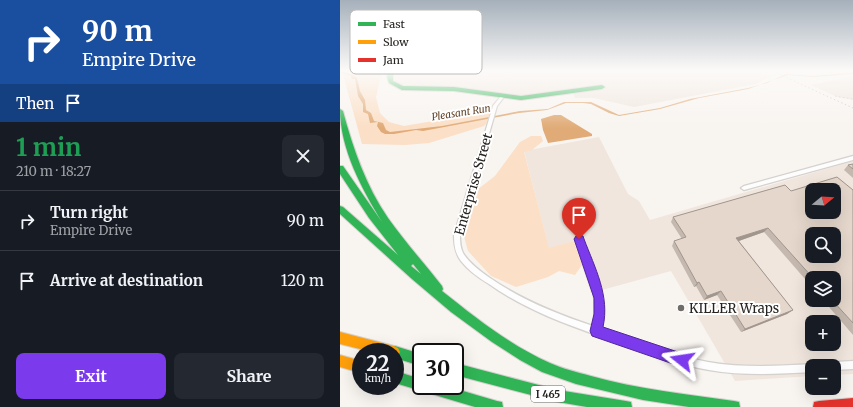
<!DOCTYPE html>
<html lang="en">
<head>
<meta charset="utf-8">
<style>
  body { margin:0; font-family:Merriweather,serif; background:#242831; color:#f1f3f6; height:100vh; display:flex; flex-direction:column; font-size:15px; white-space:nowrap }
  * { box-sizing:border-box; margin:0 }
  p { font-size:13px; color:#9ea1a6 }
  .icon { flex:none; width:22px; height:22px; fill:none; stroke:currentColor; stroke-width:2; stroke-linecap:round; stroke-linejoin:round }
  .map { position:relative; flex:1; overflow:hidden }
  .side { display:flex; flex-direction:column; background:#171b24; width:340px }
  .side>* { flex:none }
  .top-card { background:#1a4fa0; color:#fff; overflow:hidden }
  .needle { width:26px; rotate:72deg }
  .controls { position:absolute; left:465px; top:183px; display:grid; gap:8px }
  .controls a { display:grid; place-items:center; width:36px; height:36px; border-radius:8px; background:#171b24; box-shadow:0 4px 16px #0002; font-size:20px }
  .speed { position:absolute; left:12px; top:343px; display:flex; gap:8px; font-size:20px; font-weight:700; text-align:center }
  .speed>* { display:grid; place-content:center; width:52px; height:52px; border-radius:50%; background:#171b24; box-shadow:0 4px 16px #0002; line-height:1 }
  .speed small { font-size:10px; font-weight:400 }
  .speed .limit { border:2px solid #111; border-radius:6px; background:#fff; color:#111 }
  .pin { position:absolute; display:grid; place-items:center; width:34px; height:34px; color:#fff; margin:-41px -17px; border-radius:50% 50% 50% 0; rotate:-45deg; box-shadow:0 0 4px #0007 }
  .pin .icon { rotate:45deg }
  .me { position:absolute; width:44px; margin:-22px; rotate:285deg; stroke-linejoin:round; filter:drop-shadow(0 0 3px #0008) }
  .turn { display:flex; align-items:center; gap:14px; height:84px; padding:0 16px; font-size:18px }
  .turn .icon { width:52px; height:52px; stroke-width:2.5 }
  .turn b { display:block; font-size:28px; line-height:34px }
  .then { display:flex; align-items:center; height:38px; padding:0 16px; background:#0003; gap:8px; font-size:15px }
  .round { display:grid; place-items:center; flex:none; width:42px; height:42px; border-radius:8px; background:#242831 }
  .head { display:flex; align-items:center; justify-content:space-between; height:68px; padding:0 16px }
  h1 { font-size:24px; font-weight:700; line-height:30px; color:#1e9e55 }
  .action { display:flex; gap:8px; margin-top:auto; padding:8px 16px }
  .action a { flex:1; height:46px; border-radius:8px; background:#7c3aed; color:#fff; font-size:16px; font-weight:700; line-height:46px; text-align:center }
  .action a+a { background:#242831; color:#f1f3f6 }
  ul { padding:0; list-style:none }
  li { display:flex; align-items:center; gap:12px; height:60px; padding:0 16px; border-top:1px solid #363941 }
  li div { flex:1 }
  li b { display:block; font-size:15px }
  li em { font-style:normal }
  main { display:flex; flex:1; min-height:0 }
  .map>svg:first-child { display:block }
</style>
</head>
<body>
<main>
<section class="side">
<div class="top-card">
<div class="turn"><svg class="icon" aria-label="right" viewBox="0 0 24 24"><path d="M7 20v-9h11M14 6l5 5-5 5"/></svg><div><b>90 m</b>Empire Drive</div></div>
<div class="then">Then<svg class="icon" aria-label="arrive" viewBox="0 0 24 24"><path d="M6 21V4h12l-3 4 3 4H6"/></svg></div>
</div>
<div class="head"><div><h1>1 min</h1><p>210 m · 18:27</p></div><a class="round"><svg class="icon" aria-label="close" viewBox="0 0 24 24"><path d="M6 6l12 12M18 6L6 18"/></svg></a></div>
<ul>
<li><svg class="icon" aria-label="right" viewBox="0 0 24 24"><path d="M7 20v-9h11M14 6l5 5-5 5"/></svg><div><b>Turn right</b><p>Empire Drive</p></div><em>90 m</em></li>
<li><svg class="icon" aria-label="arrive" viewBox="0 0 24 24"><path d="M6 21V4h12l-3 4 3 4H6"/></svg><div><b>Arrive at destination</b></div><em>120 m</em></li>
</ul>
<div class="action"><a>Exit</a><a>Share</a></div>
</section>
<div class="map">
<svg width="513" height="407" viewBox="0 0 513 407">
  <rect width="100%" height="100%" fill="#f8f4f0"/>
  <g fill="#f0e6de" fill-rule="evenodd">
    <path d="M 54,71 L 424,71 L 433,75 L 416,84 L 294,107 L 254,98 L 235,98 L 233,94 L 227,91 L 177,97 L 116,87 L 64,86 L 53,80 Z"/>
    <path d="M 513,76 L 513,100 L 497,97 L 471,85 Z"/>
    <path d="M 259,137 L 288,194 L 299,201 L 310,220 L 513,161 L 513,374 L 494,375 L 494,366 L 472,366 L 472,376 L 395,381 L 331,271 L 251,293 L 234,241 L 209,249 L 184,151 ZM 472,190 L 494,190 L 494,212 L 472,212 ZM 472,234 L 494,234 L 494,256 L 472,256 ZM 472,278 L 494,278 L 494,300 L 472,300 ZM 472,322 L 494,322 L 494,344 L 472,344 Z"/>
  </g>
  <g fill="#fbdfc6">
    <path d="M 2,71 L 42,71 L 36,97 L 40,113 L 49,122 L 64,126 L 150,111 L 147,123 L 144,126 L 89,143 L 65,145 L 22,144 Z"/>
    <path d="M 191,136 L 201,136 L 203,141 L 192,150 L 184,152 L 209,248 L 234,241 L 242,265 L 235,275 L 219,271 L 208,277 L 176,287 L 151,276 L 128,251 L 123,233 L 133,193 L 155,176 L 180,142 Z"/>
  </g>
  <g fill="#e1ab77">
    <path d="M 0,71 L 12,74 L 17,78 L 20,91 L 25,100 L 26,110 L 31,113 L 34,121 L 43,123 L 46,130 L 50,132 L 102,126 L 180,111 L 208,109 L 224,102 L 251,102 L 279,115 L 320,108 L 350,99 L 408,88 L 427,83 L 446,74 L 472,76 L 510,73 L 513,73 L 513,74 L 473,77 L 448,75 L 408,89 L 359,98 L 320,109 L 279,116 L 269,113 L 251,104 L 243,103 L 226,103 L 207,110 L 179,113 L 83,131 L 76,130 L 54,134 L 45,134 L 41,132 L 37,126 L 38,122 L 30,123 L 28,114 L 23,112 L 23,104 L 18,96 L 15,79 L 12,79 L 11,76 L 0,73 Z"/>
    <path d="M 214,115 L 221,115 L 252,134 L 252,136 L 208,143 L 203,130 L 201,119 Z"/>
  </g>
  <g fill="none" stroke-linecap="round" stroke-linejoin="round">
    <defs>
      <g id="street">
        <path d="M 161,96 L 164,97 L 157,106 L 120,235 C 120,241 120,247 123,253 C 129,263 140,271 150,278 C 182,300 217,314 253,326 C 260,296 246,267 236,239 L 237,237 L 239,236 L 241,237 L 242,239 C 254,269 267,296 260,329 C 296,341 331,355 368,362 C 402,368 438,366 472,364 L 475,366 L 472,366 L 472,372 C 438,374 403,376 369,370 C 338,365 308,353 279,343 C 234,327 188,312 149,284 C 139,278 128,270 121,261 C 115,253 114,245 114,235 L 153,106 Z"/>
        <path d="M 513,156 L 513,160 L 404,190 L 401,188 L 404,186 Z"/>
        <path d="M 513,361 L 513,369 L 494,370 L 494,366 L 490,366 L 491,363 L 494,362 Z"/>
      </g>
      <g id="fast">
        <path d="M 49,71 L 53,71 L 53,81 L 63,86 L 114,87 L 181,96 L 262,85 L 265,87 L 262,89 L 181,100 L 114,91 L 62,90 L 49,83 L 47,77 Z"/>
        <path d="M 0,109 L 3,111 C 13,149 26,186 48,218 C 65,242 84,263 102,286 L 103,289 L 102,291 C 136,318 171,346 210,363 C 223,369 237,372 251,376 C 297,389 346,394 394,401 L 399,402 L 400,407 L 349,407 L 303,400 L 236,384 L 202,372 L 180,360 L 152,342 L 111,312 L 72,279 L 0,214 L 0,206 L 3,207 L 58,255 L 29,218 L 0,174 L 0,166 L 3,166 L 42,222 C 22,189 0,149 0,109 ZM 73,264 L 81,274 L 71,266 Z"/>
        <path d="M 55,346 L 81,354 L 81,366 L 55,358 L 55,352 L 49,352 L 51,348 Z"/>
        <path d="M 115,363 L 218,390 L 286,401 L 291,402 L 292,407 L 247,407 L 218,402 L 115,375 Z"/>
        <path d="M 55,371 L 81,379 L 81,386 L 106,386 L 157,401 L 162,402 L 163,407 L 135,407 L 55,383 Z"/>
      </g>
      <g id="slow">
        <path d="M 0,332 L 54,346 L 58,348 L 60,352 L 58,356 L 55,357 L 55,352 L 32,352 L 0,344 Z"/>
        <path d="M 0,355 L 21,361 L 21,373 L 0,367 Z"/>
      </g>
      <path id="jam" d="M 513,398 L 513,407 L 473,407 L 474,402 L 479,401 Z"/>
    </defs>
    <use href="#street" stroke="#d4d1ce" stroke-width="2.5"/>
    <use href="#fast" stroke="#d4d1ce" stroke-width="2"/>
    <use href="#slow" stroke="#d4d1ce" stroke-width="2"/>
    <use href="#jam" stroke="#d4d1ce" stroke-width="2"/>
    <use href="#street" fill="#fefdfd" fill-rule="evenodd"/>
    <use href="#fast" fill="#30b455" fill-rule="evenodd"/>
    <use href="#slow" fill="#ff9f0a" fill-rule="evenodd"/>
    <use href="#jam" fill="#e5322d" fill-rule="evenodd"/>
    <g stroke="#cccac9" stroke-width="1" stroke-dasharray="1.5 2.5" stroke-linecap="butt">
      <path d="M 432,71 L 513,108"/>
      <path d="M 495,96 L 513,99"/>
    </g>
  </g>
  <g fill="#c5b9af">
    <path d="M 513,164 L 513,178 L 504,170 L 508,165 Z"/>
    <path d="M 513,190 L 513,335 L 483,300 L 494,300 L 494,278 L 472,278 L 472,287 L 424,232 L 399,241 L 453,310 L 447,314 L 401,332 L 377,295 L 364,300 L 356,286 L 354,287 L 332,246 L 334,241 L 342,239 L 331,222 L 333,217 L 451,191 Z"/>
  </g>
  <g fill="#a0968e">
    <path d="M 428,228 L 424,232 L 393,243 L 396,238 Z"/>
    <path d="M 359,282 L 356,286 L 354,287 L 357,283 Z"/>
    <path d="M 381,291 L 377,295 L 364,300 L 367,296 Z"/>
    <path d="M 453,310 L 447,314 L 401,332 L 405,329 Z"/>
  </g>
  <g fill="#e5d7cb" stroke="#a0968e" fill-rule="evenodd">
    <path d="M 513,164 L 513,169 L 508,165 Z"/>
    <path d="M 497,177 L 513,190 L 513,323 L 492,300 L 494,300 L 494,278 L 473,278 L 428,228 L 396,238 L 453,310 L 405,329 L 381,291 L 367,296 L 359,282 L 357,283 L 334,241 L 346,237 L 333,217 L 445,185 L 451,191 ZM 472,190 L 494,190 L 494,212 L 472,212 ZM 472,234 L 494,234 L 494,256 L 472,256 Z"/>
  </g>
  <linearGradient id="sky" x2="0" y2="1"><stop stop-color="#a5b0bb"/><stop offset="0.55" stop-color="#fcfaf8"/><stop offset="1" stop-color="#fcfaf8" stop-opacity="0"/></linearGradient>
  <rect width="513" height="128" fill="url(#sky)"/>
  <path fill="#7c3aed" stroke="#51269a" d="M 239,235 L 243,236 L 244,239 C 255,268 270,296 263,327 L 347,355 L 349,360 L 347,365 L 342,367 L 252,336 L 250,331 L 254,314 L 254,298 L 234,239 L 236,236 Z"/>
  <circle fill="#706c69" stroke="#fff" stroke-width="1.5" cx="341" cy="308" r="4"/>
  <g text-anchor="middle" stroke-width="4" stroke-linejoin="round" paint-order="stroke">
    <g font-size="10" font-style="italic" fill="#5e3e20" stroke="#fff">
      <text transform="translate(121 112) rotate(-9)" y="4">Pleasant Run</text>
    </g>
    <rect fill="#fff" stroke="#676563" stroke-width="1" x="191" y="386" width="34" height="16" rx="3"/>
    <g font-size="10" font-weight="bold" fill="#262320">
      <text x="208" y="398">I 465</text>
    </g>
    <g font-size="13" fill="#262320" stroke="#fff">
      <text transform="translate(133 184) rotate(-74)" y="5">Enterprise Street</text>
    </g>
    <g font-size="13" fill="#262320" stroke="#fff" text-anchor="start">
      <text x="349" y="313">KILLER Wraps</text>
    </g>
  </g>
  <rect x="10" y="10" width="132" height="64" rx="6" fill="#fff" stroke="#bebdbc" stroke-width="1"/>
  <rect x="18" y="22" width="18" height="4" fill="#30b455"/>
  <rect x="18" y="40" width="18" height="4" fill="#ff9f0a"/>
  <rect x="18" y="58" width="18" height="4" fill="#e5322d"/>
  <g font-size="11" fill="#262320">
    <text x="43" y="28">Fast</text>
    <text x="43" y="46">Slow</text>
    <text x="43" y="64">Jam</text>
  </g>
</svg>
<div class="controls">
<a><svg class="needle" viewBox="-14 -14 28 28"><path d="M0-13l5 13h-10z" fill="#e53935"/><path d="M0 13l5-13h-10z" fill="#9ea1a6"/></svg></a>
<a><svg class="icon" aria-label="search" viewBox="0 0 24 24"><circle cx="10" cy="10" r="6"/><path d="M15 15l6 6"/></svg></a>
<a><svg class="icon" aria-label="layers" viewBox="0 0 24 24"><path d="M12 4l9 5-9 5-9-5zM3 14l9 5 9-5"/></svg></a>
<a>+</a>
<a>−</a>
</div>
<div class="speed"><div>22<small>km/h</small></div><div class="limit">30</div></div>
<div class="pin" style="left:239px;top:239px;background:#d93025"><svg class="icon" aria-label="arrive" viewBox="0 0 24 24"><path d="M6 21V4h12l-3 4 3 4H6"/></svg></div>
<svg class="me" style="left:342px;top:360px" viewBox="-20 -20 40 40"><path d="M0-17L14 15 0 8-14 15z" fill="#7c3aed" stroke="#fff" stroke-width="4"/></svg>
</div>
</main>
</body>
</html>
